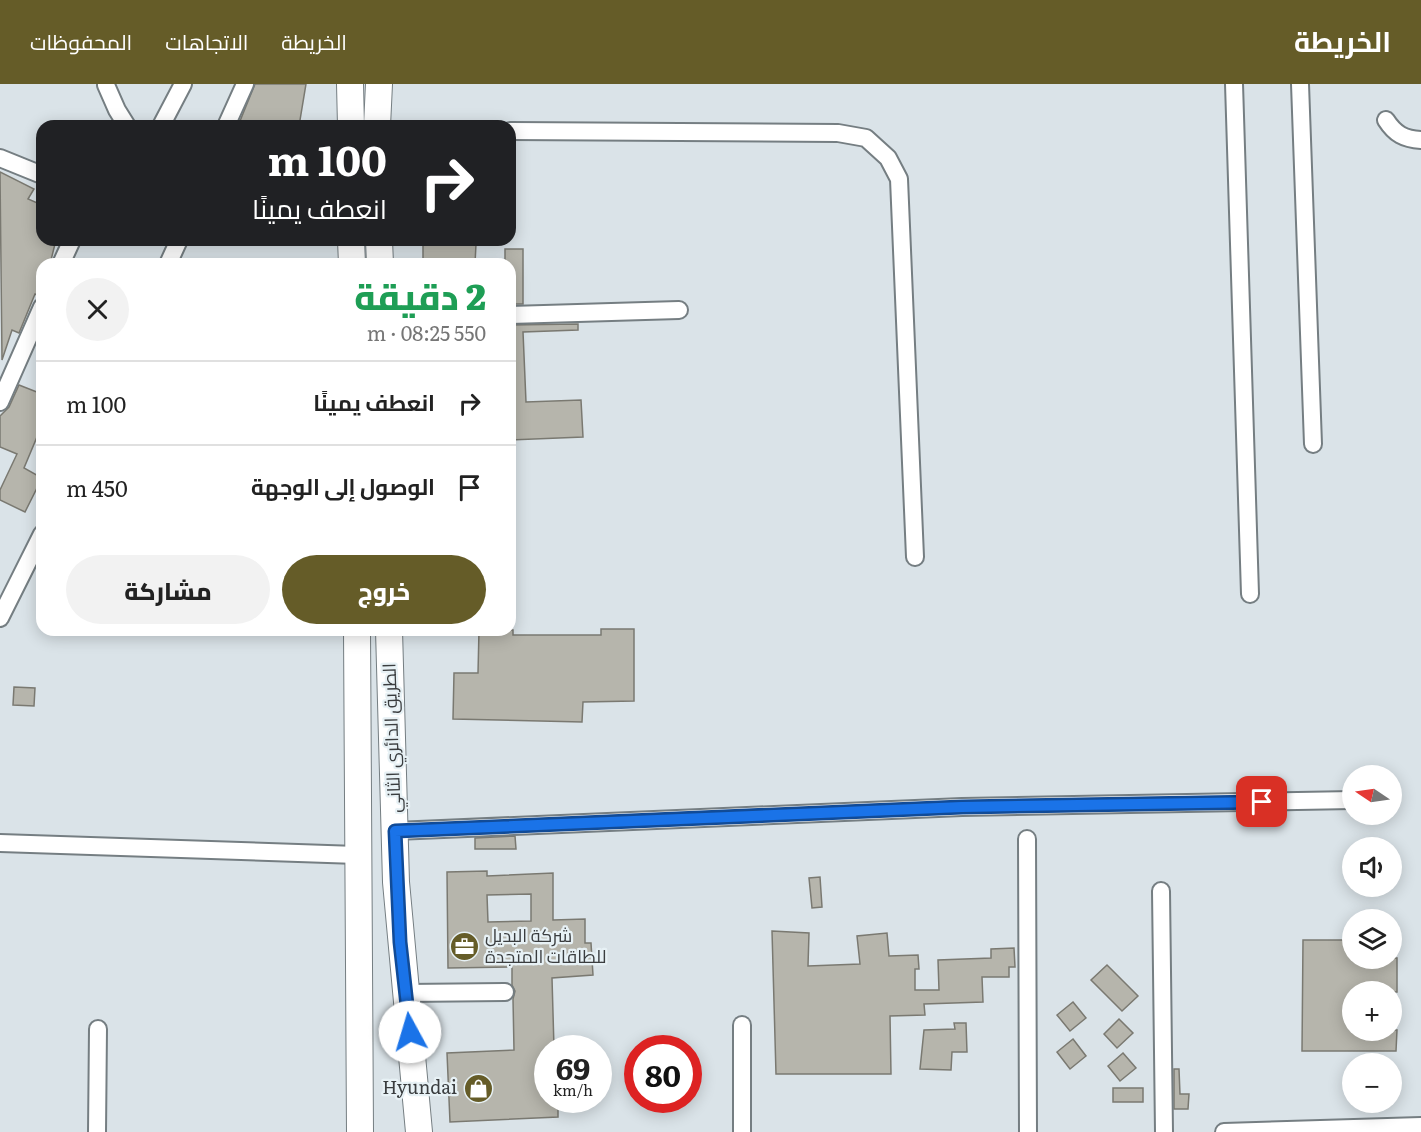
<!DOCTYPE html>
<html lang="ar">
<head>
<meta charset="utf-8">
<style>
  body { margin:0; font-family:Literata,Cairo,serif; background:#f2f2f2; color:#222; direction:rtl; height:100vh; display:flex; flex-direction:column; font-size:22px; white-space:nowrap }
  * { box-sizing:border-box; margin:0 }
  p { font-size:20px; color:#767676 }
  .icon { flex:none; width:33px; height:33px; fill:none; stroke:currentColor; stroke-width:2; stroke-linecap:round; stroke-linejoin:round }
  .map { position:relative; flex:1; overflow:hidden; direction:ltr }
  .drawer { position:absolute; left:36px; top:174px; width:480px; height:378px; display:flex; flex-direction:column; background:#fff; border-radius:18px; box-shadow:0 3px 15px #0003; direction:rtl }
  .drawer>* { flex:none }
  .top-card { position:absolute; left:36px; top:36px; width:480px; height:126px; border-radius:18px; box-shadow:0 3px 15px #0003; direction:rtl; background:#202124; color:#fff; overflow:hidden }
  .needle { width:39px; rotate:283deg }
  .fabs { position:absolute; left:1342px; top:681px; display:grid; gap:12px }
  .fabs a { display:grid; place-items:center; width:60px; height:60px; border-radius:50%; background:#fff; box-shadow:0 3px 15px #0003; font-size:30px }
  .speed { position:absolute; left:534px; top:951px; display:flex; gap:12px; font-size:30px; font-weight:700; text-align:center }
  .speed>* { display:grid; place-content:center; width:78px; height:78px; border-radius:50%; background:#fff; box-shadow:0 3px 15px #0003; line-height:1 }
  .speed small { font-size:15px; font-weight:400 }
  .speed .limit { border:9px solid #d22; background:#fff; color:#111 }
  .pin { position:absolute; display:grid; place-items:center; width:51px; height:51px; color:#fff; margin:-26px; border-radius:12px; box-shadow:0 3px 9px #0006 }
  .me { position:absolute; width:66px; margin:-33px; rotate:354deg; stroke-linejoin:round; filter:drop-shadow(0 0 4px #0008) }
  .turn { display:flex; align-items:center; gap:21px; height:126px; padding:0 30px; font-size:27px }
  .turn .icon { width:78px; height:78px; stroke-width:2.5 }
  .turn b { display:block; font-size:42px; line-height:51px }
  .round { display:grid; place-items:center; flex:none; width:63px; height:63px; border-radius:32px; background:#f2f2f2 }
  .head { display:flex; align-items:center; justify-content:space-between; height:102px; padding:0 30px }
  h1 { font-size:36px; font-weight:800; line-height:45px; color:#1e9e55 }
  .button { display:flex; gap:12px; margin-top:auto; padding:12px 30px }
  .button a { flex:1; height:69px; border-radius:36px; background:#655c28; color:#fff; font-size:24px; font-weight:800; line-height:69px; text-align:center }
  .button a+a { background:#f2f2f2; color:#222 }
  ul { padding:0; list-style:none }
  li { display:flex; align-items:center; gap:18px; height:84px; padding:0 30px; border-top:2px solid #e0e0e0 }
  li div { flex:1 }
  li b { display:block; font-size:22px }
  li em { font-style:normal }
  header { display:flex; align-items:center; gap:36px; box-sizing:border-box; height:84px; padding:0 30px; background:#655c28; color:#fff }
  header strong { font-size:28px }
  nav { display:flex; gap:33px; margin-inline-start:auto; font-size:21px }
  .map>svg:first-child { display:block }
</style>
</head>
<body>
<header>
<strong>الخريطة</strong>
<nav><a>الخريطة</a><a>الاتجاهات</a><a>المحفوظات</a></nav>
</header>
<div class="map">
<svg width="1421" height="1048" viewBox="0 0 1421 1048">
  <rect width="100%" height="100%" fill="#dae3e8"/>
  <g fill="#b6b5ac" stroke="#7a7971" stroke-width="1.5" fill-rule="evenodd">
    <path d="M 255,0 L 306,0 L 299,42 L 238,42 Z"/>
    <path d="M 0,88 L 34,105 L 28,115 L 42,121 L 42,156 L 56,156 L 50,180 L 42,180 L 42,200 L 37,211 L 35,210 L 19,249 L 12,246 L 2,276 Z"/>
    <path d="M 423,159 L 476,160 L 475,180 L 423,180 Z"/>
    <path d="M 505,165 L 523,165 L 523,220 L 510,220 L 510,180 L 505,180 Z"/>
    <path d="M 578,240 L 578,246 L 523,248 L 526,318 L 581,316 L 583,353 L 510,356 L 510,241 Z"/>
    <path d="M 19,301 L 42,310 L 42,341 L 24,384 L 42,394 L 25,428 L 0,416 L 0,406 L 17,370 L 0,363 L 0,332 L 9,323 Z"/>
    <path d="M 601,545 L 634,545 L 634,617 L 583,618 L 582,638 L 453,635 L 454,589 L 478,589 L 479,546 L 513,546 L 513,551 L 601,551 Z"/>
    <path d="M 14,603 L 35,604 L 34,622 L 13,621 Z"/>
    <path d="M 515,752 L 516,765 L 475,765 L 475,754 Z"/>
    <path d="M 487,787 L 487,792 L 553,789 L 553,836 L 585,835 L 585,859 L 591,859 L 593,891 L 552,894 L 554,964 L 548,964 L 548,1016 L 558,1016 L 558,1033 L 450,1038 L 447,969 L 514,966 L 513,915 L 515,907 L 512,901 L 512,883 L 448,884 L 447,788 ZM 531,810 L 531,837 L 488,838 L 487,811 Z"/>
    <path d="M 820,793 L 822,823 L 812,824 L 809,794 Z"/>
    <path d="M 772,847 L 809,849 L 808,882 L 860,880 L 857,852 L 887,849 L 889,872 L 918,871 L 919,885 L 915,885 L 915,906 L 939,906 L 938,876 L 991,874 L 991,865 L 1014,864 L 1015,883 L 1009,883 L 1009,893 L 982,893 L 983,918 L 924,920 L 925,931 L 890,932 L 891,990 L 776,990 Z"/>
    <path d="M 1303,856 L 1353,856 L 1353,874 L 1397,874 L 1397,908 L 1353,908 L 1353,946 L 1397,946 L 1396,967 L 1302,967 Z"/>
    <path d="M 1107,881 L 1138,912 L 1122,927 L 1091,896 Z"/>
    <path d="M 1073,918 L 1086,934 L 1070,947 L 1057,931 Z"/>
    <path d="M 1119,935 L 1133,949 L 1117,964 L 1104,950 Z"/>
    <path d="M 954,939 L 966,939 L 967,968 L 952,968 L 951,986 L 920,985 L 924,946 L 955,945 Z"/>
    <path d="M 1073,955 L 1086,972 L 1070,985 L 1057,968 Z"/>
    <path d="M 1123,969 L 1136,984 L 1120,997 L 1108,982 Z"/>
    <path d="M 1174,985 L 1179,985 L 1180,1010 L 1189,1010 L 1188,1025 L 1174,1025 Z"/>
    <rect x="1113" y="1004" width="30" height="14"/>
  </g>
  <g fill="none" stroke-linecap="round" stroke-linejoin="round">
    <defs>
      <g id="minor">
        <path d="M 1234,0 L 1250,510"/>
        <path d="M 1300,0 L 1313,360"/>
        <path d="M 106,1 L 117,26 L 127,42"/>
        <path d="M 1386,36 C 1395,50 1404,55 1421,56"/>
        <path d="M 161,42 L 183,0"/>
        <path d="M 226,42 L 245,0"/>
        <path d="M 510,47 L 838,49 L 866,54 L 888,74 L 899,95 L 915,473"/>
        <path d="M 0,74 L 42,91"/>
        <path d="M 61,180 L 72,156"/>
        <path d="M 168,180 L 179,156"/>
        <path d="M 510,231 L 679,226"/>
        <path d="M 0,318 L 42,223"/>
        <path d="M 0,534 L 42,450"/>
        <path d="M 395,747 L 962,723 L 1353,716"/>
        <path d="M 1027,755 L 1028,1048"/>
        <path d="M 0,759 L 357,771"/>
        <path d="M 1161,807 L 1164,1048"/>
        <path d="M 406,909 L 505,908"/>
        <path d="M 97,1048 L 98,945"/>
        <path d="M 742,1048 L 742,941"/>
        <path d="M 1224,1048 L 1421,1042"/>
      </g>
      <g id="highway">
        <path d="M 350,0 L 351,42"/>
        <path d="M 377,42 L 379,0"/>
        <path d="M 351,156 L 352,180"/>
        <path d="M 379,156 L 380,180"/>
        <path d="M 357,546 L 360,1048"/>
        <path d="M 389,546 L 396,798 L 419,1048"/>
      </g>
    </defs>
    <use href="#minor" stroke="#757e82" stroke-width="20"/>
    <use href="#highway" stroke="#757e82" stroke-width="28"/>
    <use href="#minor" stroke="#fff" stroke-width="16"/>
    <use href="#highway" stroke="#fff" stroke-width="26"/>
  </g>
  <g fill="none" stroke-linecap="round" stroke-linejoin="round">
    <defs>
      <path id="route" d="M 410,948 L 400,858 L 395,747 L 962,723 L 1262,718"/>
    </defs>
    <use href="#route" stroke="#114b97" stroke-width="15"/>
    <use href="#route" stroke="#1a73e8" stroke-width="10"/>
  </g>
  <defs>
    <symbol id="office-disc" viewBox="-11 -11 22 22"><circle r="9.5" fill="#655c28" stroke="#e7f1f5"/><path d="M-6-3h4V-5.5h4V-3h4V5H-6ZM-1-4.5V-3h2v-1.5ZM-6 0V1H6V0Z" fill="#fff"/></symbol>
    <symbol id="shop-disc" viewBox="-11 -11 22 22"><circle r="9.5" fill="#655c28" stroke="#e7f1f5"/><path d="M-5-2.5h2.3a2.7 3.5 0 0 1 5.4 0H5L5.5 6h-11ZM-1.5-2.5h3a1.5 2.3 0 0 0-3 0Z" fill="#fff"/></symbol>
  </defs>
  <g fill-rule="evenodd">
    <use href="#office-disc" x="448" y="846" width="33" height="33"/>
    <use href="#shop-disc" x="462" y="988" width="33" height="33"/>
  </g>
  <g text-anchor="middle" stroke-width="4.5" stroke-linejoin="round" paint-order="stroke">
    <g font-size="18" fill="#3a3d3f" stroke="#e7f1f5">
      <text transform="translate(392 654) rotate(-92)" y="6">الطريق الدائري الثاني</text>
    </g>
    <g font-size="18" fill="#3a3d3f" stroke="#e7f1f5" text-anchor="start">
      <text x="485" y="858">شركة البديل<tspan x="485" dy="21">للطاقات المتجدة</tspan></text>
      <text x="457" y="1010" text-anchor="end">Hyundai</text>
    </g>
  </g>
</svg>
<div class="fabs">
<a><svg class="needle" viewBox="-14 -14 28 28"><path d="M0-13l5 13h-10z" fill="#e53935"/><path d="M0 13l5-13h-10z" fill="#767676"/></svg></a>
<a><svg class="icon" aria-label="sound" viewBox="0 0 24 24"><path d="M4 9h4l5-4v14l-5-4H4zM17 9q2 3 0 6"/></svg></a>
<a><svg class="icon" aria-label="layers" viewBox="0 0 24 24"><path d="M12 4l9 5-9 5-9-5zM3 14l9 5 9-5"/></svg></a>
<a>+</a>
<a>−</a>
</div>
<div class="speed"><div>69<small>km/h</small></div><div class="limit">80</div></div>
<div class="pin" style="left:1262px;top:718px;background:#d93025"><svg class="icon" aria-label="arrive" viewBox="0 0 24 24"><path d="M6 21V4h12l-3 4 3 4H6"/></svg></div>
<svg class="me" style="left:410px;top:948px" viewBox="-20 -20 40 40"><circle r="19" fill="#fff"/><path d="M0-13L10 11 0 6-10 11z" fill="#1a73e8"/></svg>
<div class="top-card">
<div class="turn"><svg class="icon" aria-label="right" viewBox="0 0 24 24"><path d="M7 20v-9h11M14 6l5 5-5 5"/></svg><div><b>100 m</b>انعطف يمينًا</div></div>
</div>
<section class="drawer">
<div class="head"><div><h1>2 دقيقة</h1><p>550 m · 08:25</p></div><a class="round"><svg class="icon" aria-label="close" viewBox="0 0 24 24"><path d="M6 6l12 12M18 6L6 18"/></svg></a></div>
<ul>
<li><svg class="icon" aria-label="right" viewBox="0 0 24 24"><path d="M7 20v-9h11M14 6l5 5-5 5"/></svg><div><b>انعطف يمينًا</b></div><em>100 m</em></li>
<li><svg class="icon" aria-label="arrive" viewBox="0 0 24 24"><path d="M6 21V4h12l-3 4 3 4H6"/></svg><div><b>الوصول إلى الوجهة</b></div><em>450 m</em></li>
</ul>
<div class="button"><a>خروج</a><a>مشاركة</a></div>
</section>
</div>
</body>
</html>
